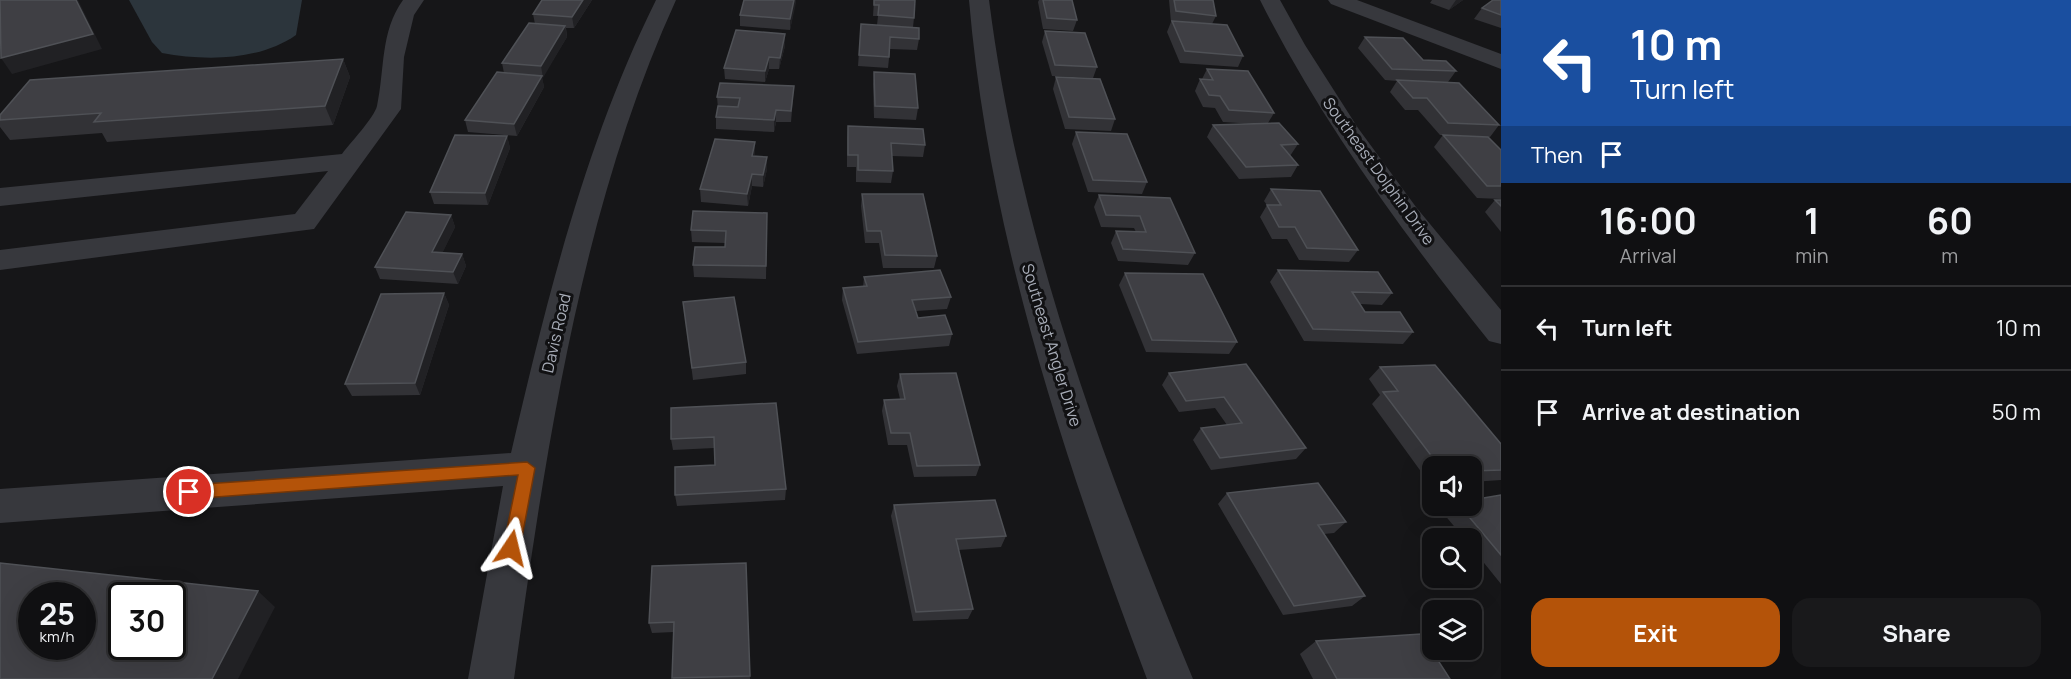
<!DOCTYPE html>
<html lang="en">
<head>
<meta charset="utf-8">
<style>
  body { margin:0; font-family:Manrope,sans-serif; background:#19191b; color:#f1f3f6; height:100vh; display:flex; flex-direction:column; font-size:22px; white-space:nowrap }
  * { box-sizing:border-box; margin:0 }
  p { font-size:20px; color:#9c9d9f }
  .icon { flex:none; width:33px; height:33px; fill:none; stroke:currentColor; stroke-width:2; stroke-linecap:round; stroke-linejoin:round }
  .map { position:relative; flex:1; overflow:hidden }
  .details { display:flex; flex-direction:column; background:#101012; width:570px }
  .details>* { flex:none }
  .top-card { background:#1a4fa0; color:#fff; overflow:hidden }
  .tools { position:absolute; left:1422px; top:456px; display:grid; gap:12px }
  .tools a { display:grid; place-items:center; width:60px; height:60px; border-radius:12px; background:#101012; box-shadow:0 6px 24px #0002,0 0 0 2px #303032; font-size:30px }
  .speed { position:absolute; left:18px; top:582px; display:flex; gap:12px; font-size:30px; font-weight:700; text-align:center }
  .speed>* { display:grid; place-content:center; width:78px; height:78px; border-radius:50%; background:#101012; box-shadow:0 6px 24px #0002,0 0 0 2px #303032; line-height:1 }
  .speed small { font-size:15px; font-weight:400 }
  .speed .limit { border:3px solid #111; border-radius:9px; background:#fff; color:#111 }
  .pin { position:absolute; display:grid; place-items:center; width:51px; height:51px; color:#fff; margin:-26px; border:3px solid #fff; border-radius:50%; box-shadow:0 2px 6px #0007 }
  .me { position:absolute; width:66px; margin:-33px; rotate:10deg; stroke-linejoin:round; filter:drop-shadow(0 0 4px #0008) }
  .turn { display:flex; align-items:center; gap:21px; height:126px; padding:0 30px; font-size:27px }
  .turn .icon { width:78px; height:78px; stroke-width:2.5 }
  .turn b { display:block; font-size:42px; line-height:51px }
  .then { display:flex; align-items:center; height:57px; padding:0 30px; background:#0003; gap:12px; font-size:22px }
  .eta { display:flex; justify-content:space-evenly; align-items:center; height:102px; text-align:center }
  .eta b { font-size:36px; font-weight:700; line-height:42px }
  .primary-button { display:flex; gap:12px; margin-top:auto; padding:12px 30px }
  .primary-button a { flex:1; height:69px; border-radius:18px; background:#b45309; color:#fff; font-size:24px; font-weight:700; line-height:69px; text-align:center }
  .primary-button a+a { background:#19191b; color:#f1f3f6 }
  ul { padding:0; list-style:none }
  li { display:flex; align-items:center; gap:18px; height:84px; padding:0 30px; border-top:2px solid #303032 }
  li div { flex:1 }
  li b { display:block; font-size:22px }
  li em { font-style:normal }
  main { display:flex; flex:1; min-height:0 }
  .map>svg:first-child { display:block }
</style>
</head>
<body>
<main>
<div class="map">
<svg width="1501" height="679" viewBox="0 0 1501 679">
  <rect width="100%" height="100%" fill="#161618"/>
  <path fill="#2c353c" d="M 129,0 L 302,0 L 296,35 C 259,61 205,61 162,53 L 152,42 Z"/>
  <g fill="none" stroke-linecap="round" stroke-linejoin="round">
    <g fill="#37383d" fill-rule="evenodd">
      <path d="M 403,0 L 424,0 L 414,15 L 404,57 L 401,109 L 314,229 L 0,270 L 0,250 L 295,214 L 328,171 L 0,206 L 0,188 L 342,154 C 350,143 374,118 377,106 C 385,69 380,32 403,0 Z"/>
      <path d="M 656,0 L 676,0 C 581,208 545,454 514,679 L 468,679 L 503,486 L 0,523 L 0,489 L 511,453 C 547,299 585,143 656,0 Z"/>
      <path d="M 969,0 L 989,0 C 1019,236 1102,460 1193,679 L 1147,679 C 1064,459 989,235 969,0 Z"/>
      <path d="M 1260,0 L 1280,0 L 1305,45 L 1358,128 L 1416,207 L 1501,310 L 1501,344 L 1489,341 C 1403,233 1322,123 1260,0 Z"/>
      <path d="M 1328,0 L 1357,0 L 1501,54 L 1501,69 L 1331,4 Z"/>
    </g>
  </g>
  <g fill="#323236">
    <path d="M 542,0 L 592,0 L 574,28 L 566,28 L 567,37 L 542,78 L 544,87 L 517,136 L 468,132 L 465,120 L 504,73 L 502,63 L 535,24 L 533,14 Z"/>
    <path d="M 744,0 L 796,0 L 790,30 L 740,26 L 740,15 Z"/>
    <path d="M 874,0 L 914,18 L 913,27 L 919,39 L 917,50 L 890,49 L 888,68 L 858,66 L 861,24 L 877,25 L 878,16 L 873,16 Z"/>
    <path d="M 1039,0 L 1072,0 L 1077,20 L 1073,31 L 1043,29 L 1038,2 Z"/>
    <path d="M 1169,0 L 1213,0 L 1216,16 L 1212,24 L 1243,56 L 1238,67 L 1180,63 L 1167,32 L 1171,22 Z"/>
    <path d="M 1432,0 L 1463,0 L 1449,10 L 1430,3 Z"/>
    <path d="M 1501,0 L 1501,28 L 1474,19 L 1482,8 Z"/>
    <path d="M 1045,31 L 1097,67 L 1093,78 L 1052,76 L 1042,42 Z"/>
    <path d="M 785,34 L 785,46 L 779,69 L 769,69 L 765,82 L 725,79 L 724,68 Z"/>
    <path d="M 1365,37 L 1423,60 L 1456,71 L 1448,82 L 1499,125 L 1490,137 L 1440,135 L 1418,110 L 1405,110 L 1390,92 L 1397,81 L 1385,80 L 1358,48 Z"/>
    <path d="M 343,59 L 350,77 L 333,125 L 107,142 L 102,133 L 10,140 L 0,127 L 0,115 Z"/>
    <path d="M 1207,69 L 1274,113 L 1268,123 L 1298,144 L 1290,156 L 1298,165 L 1291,177 L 1239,179 L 1207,137 L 1213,125 L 1255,124 L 1223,122 L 1215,108 L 1203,107 L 1195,91 L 1200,79 L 1202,79 Z"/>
    <path d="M 874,72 L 918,108 L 916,120 L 874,118 L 873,84 Z"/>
    <path d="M 1056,77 L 1115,119 L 1111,131 L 1065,129 L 1053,89 Z"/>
    <path d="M 794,86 L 791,122 L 776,122 L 774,132 L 716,129 L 716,117 L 718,108 L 717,97 Z"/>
    <path d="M 848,126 L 925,145 L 923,157 L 892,156 L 893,171 L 891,183 L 856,182 L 856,167 L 847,167 L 847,138 Z"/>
    <path d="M 1076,132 L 1147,182 L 1142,194 L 1088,192 L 1072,144 Z"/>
    <path d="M 1443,135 L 1501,150 L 1501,199 L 1477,198 L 1434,147 Z"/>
    <path d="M 507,136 L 510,148 L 488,205 L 434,204 L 430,192 Z"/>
    <path d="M 755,142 L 754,156 L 767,169 L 763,187 L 752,186 L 748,206 L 701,202 L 700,189 Z"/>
    <path d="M 1271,189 L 1358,250 L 1349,262 L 1299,260 L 1287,239 L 1272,239 L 1260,217 L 1267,205 L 1264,201 Z"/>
    <path d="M 862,194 L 937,256 L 934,268 L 883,268 L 879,243 L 865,243 L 861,206 Z"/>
    <path d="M 1099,195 L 1170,198 L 1195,253 L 1188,265 L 1118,261 L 1111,243 L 1116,231 L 1136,232 L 1134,228 L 1101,227 L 1094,207 Z"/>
    <path d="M 1495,200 L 1501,206 L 1501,232 L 1485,212 Z"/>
    <path d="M 767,213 L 766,279 L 694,277 L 693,265 L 725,247 L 725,243 L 692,242 L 691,230 Z"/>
    <path d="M 451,215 L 455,227 L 442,253 L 462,254 L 466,266 L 458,284 L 380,279 L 375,267 Z"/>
    <path d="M 1278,270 L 1392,293 L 1382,305 L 1360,304 L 1365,312 L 1413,332 L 1403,344 L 1304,341 L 1270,282 Z"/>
    <path d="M 1125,273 L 1237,342 L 1229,354 L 1146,352 L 1119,285 Z"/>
    <path d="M 864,277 L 951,297 L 947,309 L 916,311 L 918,318 L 952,334 L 949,346 L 857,354 L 842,300 L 843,288 L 863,287 Z"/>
    <path d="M 444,293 L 449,305 L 420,395 L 352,396 L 345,384 Z"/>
    <path d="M 683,302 L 746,362 L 746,374 L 693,380 Z"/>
    <path d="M 1246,364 L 1306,448 L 1296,459 L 1211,470 L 1193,440 L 1201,428 L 1227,425 L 1215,408 L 1179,412 L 1162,385 L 1169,373 Z"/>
    <path d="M 1380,367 L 1501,444 L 1501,480 L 1472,482 L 1472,466 L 1432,466 L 1432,484 L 1430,484 L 1372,404 L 1380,395 L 1369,379 Z"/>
    <path d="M 900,374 L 980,465 L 976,476 L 914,477 L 907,445 L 888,445 L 882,411 L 884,400 L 900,399 L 897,386 Z"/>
    <path d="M 776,403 L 786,489 L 785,500 L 677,506 L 675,495 L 715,465 L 714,448 L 673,450 L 671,439 Z"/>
    <path d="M 1227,493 L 1346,522 L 1334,533 L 1324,534 L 1365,596 L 1352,606 L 1283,615 L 1218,504 Z"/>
    <path d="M 1501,495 L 1501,584 L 1472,548 L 1472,538 L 1464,538 L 1443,513 L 1452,506 L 1472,506 Z"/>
    <path d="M 894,505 L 1006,536 L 1001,547 L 958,550 L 973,609 L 968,619 L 913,621 L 891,516 Z"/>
    <path d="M 746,563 L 750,679 L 673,679 L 674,632 L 652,633 L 649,623 Z"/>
    <path d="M 1316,641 L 1450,679 L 1313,679 L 1300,654 Z"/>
  </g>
  <g fill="#212124">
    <path d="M 76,0 L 78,0 L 102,49 L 12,74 L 1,58 Z"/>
    <path d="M 583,0 L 592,0 L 574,28 L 572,17 Z"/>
    <path d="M 794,0 L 796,0 L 796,3 L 790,30 L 790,19 Z"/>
    <path d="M 1456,0 L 1463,0 L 1449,10 Z"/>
    <path d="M 565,26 L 567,37 L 543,78 L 541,66 Z"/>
    <path d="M 785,34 L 785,46 L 779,69 L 780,58 Z"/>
    <path d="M 769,57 L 769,69 L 765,82 L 765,71 Z"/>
    <path d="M 343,59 L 350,77 L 333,125 L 325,106 Z"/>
    <path d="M 542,76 L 544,87 L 517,136 L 514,124 Z"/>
    <path d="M 776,110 L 776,122 L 774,132 L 774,120 Z"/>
    <path d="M 507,136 L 510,148 L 488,205 L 485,193 Z"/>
    <path d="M 755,142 L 755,154 L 752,168 L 752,156 Z"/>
    <path d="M 767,157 L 767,169 L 763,187 L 763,175 Z"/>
    <path d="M 752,174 L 752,186 L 748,206 L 747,194 Z"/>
    <path d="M 451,215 L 455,227 L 437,264 L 432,252 Z"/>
    <path d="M 462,254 L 466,266 L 458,284 L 453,272 Z"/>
    <path d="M 444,293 L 449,305 L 420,395 L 415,383 Z"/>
    <path d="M 258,591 L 275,607 L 238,679 L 212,679 Z"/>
  </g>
  <g fill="#3f3f44" stroke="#4f5156" stroke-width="1.5" fill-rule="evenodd">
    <path d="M 0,0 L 76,0 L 93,34 L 1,58 Z"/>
    <path d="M 542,0 L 583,0 L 572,17 L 533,14 Z"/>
    <path d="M 744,0 L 794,0 L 790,19 L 740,15 Z"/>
    <path d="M 874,0 L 915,0 L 914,18 L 878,15 L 879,5 L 874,5 Z"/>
    <path d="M 1043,0 L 1072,0 L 1077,20 L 1047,18 Z"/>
    <path d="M 1174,0 L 1213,0 L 1216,16 L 1176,11 Z"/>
    <path d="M 1493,0 L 1501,0 L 1501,15 L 1482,8 Z"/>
    <path d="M 1172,21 L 1227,25 L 1243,56 L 1185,51 Z"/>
    <path d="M 529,23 L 565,26 L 541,66 L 502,63 Z"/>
    <path d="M 861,24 L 919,28 L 919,39 L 890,37 L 889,57 L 859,55 Z"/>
    <path d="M 736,30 L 785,34 L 780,58 L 769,57 L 765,71 L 724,68 Z"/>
    <path d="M 1045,31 L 1085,33 L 1097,67 L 1055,65 Z"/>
    <path d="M 1365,37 L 1403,38 L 1423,60 L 1446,61 L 1456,71 L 1392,69 Z"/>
    <path d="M 343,59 L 325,106 L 94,122 L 101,113 L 0,120 L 0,115 L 30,80 Z"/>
    <path d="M 1207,69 L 1248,71 L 1274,113 L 1229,110 L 1220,96 L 1209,95 L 1200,79 L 1213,80 Z"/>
    <path d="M 497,72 L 542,76 L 514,124 L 465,120 Z"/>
    <path d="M 874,72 L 915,74 L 918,108 L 875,106 Z"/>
    <path d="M 1056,77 L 1100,79 L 1115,119 L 1069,117 Z"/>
    <path d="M 1397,80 L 1459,83 L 1499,125 L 1448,123 L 1427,98 L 1413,98 Z"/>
    <path d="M 720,83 L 794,86 L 791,111 L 776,110 L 774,120 L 716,117 L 718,106 L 738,107 L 740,98 L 717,97 Z"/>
    <path d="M 1279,123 L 1298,144 L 1281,145 L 1298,165 L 1246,167 L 1213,125 Z"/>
    <path d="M 848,126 L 923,129 L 925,145 L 891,143 L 893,171 L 858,170 L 858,155 L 848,155 Z"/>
    <path d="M 1076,132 L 1127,134 L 1147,182 L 1093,180 Z"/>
    <path d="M 455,135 L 507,136 L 485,193 L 430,192 Z"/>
    <path d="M 1443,135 L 1488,137 L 1501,150 L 1501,186 L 1487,186 Z"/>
    <path d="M 715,139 L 755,142 L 752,156 L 767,157 L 763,175 L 752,174 L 747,194 L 700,189 Z"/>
    <path d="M 1271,189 L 1320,191 L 1358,250 L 1307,248 L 1295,227 L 1279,227 L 1267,205 L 1281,205 Z"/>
    <path d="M 862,194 L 923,194 L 937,256 L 885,255 L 881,231 L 867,231 Z"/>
    <path d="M 1099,195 L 1170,198 L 1195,253 L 1123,249 L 1116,231 L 1146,232 L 1140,216 L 1106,215 Z"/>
    <path d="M 1495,200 L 1501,200 L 1501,206 Z"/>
    <path d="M 693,211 L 767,213 L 766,266 L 693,265 L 695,247 L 725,247 L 726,231 L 691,230 Z"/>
    <path d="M 406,212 L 451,215 L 432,252 L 462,254 L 453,272 L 375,267 Z"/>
    <path d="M 940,270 L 951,297 L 912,300 L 918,318 L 945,315 L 952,334 L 858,342 L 843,288 L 867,286 L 864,277 Z"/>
    <path d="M 1278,270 L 1378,272 L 1392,293 L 1352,292 L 1365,312 L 1400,312 L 1413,332 L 1313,329 Z"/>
    <path d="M 1125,273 L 1203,274 L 1237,342 L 1152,340 Z"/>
    <path d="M 444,293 L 415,383 L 345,384 L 381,294 Z"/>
    <path d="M 734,297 L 746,362 L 692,368 L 683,302 Z"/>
    <path d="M 1246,364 L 1306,448 L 1220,458 L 1201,428 L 1242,423 L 1224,397 L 1186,401 L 1169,373 Z"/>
    <path d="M 1435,365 L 1501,444 L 1501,470 L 1472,471 L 1472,466 L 1439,466 L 1383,392 L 1398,391 L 1380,367 Z"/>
    <path d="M 956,373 L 980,465 L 917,466 L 910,433 L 891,433 L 884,400 L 905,399 L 900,374 Z"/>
    <path d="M 776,403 L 786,489 L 675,495 L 675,467 L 715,465 L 714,437 L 671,439 L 671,408 Z"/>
    <path d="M 1318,483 L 1346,522 L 1318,525 L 1365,596 L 1294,606 L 1227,493 Z"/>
    <path d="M 1501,495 L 1501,555 L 1460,506 L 1472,506 L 1472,500 Z"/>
    <path d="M 995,500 L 1006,536 L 956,539 L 973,609 L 916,612 L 894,505 Z"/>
    <path d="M 0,563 L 258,591 L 212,679 L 0,679 ZM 32,596 L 82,596 L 82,646 L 32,646 ZM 122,596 L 172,596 L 172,646 L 122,646 Z"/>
    <path d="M 746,563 L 750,676 L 672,678 L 674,622 L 649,623 L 652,566 Z"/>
    <path d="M 1421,634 L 1450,679 L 1337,679 L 1316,641 Z"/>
  </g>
  <path fill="#b45309" stroke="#753606" stroke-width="1.5" d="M 527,462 L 535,468 L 520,548 L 517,553 L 511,555 L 505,553 L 503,548 L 518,475 L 189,499 L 184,497 L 181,492 L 184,487 L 189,485 Z"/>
  <g text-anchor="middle" stroke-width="6" stroke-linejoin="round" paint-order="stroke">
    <g font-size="16" fill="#a8adb8" stroke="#111113">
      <text transform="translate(1379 171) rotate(54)" y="6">Southeast Dolphin Drive</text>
      <text transform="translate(556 333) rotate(-77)" y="6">Davis Road</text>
      <text transform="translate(1052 345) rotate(73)" y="6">Southeast Angler Drive</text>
    </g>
  </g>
</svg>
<div class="tools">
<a><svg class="icon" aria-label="sound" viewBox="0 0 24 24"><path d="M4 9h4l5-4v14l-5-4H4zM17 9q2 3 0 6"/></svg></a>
<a><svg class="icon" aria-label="search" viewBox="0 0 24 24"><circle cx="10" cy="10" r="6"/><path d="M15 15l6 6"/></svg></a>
<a><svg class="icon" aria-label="layers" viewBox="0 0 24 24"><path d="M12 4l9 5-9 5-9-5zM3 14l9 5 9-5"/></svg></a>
</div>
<div class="speed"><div>25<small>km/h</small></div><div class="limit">30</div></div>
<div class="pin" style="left:189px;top:492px;background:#d93025"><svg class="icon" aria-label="arrive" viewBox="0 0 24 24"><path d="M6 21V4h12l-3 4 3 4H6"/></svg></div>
<svg class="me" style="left:511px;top:548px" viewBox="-20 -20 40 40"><path d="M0-17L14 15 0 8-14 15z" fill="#b45309" stroke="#fff" stroke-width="4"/></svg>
</div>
<section class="details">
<div class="top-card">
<div class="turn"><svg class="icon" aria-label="left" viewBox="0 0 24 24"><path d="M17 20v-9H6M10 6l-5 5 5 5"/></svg><div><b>10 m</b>Turn left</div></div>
<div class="then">Then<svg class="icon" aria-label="arrive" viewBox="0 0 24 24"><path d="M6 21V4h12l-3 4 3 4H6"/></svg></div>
</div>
<div class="eta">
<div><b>16:00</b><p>Arrival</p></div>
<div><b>1</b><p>min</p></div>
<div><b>60</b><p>m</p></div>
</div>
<ul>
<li><svg class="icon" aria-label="left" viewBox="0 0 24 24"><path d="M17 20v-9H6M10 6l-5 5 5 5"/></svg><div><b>Turn left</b></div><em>10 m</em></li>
<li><svg class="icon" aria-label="arrive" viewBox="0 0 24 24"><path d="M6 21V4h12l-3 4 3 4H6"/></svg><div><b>Arrive at destination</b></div><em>50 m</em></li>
</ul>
<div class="primary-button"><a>Exit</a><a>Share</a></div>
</section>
</main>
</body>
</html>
